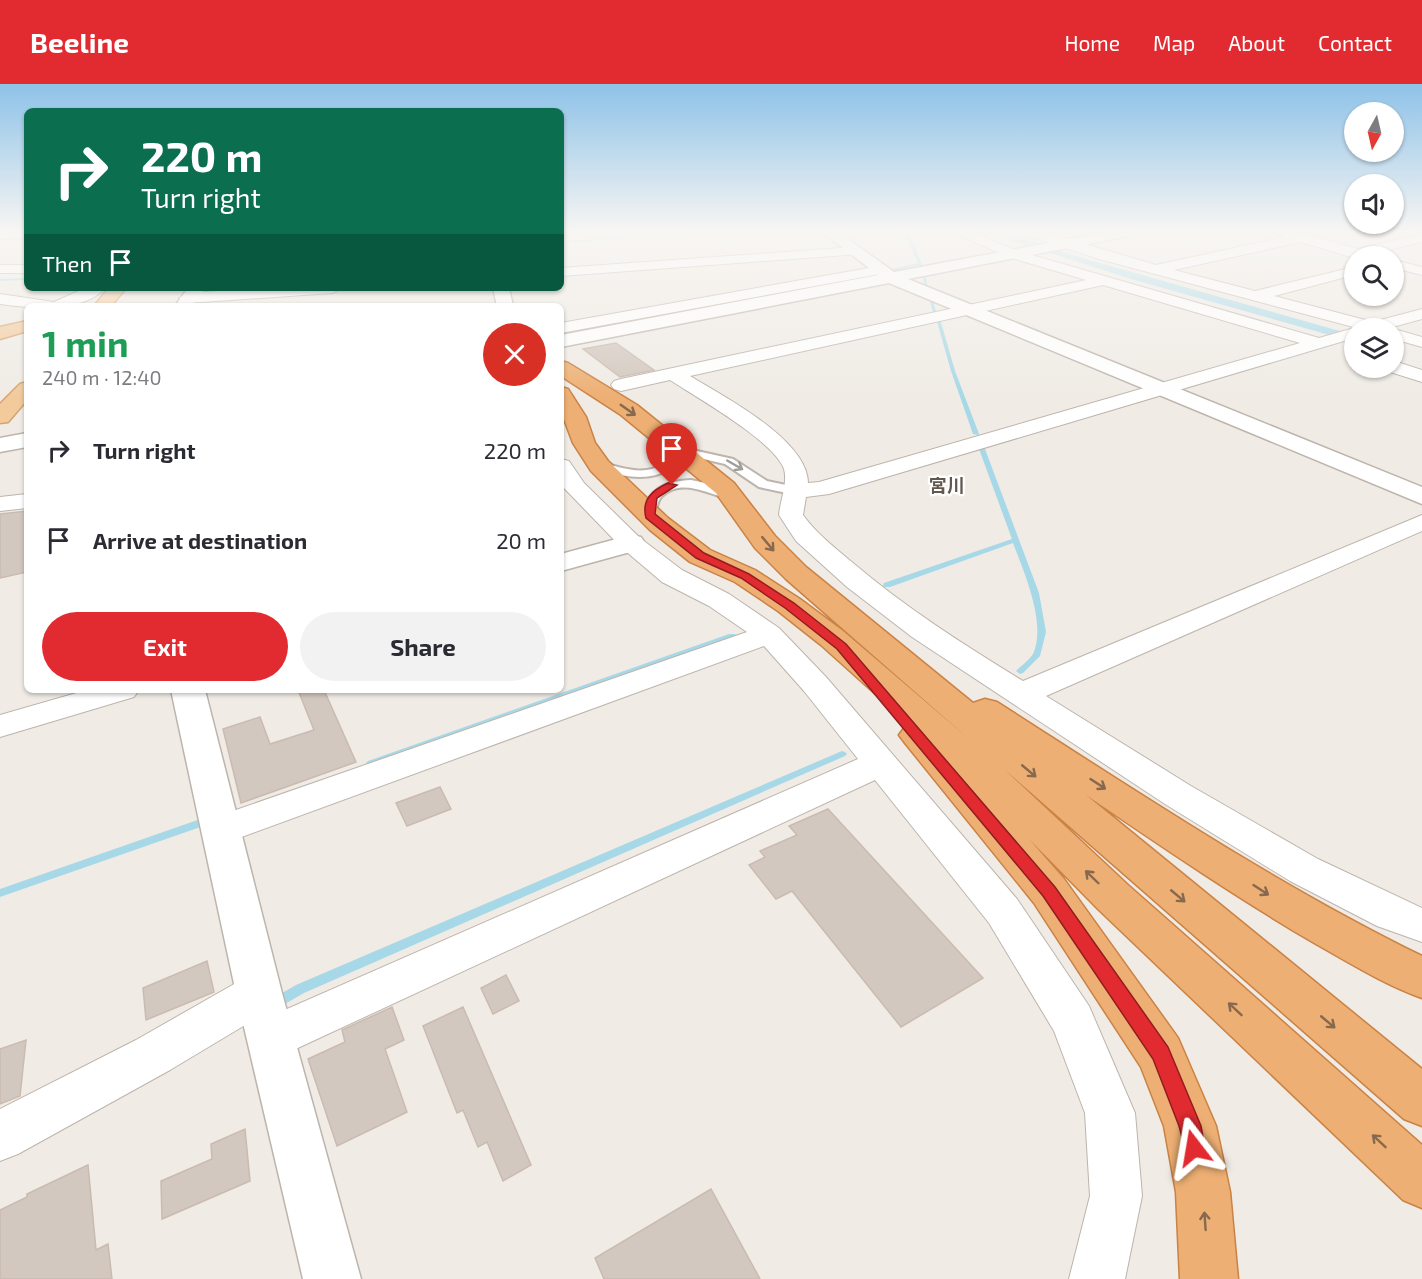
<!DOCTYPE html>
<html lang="en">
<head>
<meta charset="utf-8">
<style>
  body { margin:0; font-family:"Exo 2","Noto Sans JP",sans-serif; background:#f2f2f3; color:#2b2b33; height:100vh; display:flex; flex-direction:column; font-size:22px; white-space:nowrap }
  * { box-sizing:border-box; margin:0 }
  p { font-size:20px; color:#7c7c81 }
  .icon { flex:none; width:33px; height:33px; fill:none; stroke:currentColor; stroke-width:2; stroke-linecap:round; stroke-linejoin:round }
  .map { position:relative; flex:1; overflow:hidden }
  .panel { position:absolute; left:24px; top:219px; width:540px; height:390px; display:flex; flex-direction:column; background:#fff; border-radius:9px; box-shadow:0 2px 4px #0004 }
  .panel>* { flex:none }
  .hud { position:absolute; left:24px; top:24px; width:540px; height:183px; border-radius:9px; box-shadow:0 2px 4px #0004; background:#0b6e4f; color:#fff; overflow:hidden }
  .needle { width:39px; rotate:188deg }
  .controls { position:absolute; left:1344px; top:18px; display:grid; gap:12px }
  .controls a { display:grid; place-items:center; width:60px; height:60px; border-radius:50%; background:#fff; box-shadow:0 2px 4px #0004; font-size:30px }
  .pin { position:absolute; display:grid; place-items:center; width:51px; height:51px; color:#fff; margin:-62px -26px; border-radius:50% 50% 50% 0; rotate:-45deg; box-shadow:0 0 6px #0007 }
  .pin .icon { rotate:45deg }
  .me { position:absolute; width:66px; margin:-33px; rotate:346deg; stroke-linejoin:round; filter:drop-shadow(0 0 4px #0008) }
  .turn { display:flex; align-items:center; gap:21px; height:126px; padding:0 18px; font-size:27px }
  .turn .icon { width:78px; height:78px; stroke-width:2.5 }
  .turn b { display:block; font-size:42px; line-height:51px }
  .then { display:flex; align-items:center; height:57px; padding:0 18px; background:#0003; gap:12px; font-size:22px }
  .round { display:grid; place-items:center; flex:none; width:63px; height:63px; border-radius:32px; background:#f2f2f3 }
  .head { display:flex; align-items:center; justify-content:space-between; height:102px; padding:0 18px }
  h1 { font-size:36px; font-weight:700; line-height:45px; color:#1e9e55 }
  .action { display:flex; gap:12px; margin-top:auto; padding:12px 18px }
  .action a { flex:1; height:69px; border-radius:36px; background:#e12b30; color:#fff; font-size:24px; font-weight:700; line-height:69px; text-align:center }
  .action a+a { background:#f2f2f3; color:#2b2b33 }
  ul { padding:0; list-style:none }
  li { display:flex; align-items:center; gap:18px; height:90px; padding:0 18px }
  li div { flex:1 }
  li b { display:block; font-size:22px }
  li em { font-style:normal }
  header { display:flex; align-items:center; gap:36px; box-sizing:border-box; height:84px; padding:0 30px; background:#e12b30; color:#fff }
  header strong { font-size:28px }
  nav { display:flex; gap:33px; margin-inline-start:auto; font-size:21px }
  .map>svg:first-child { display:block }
</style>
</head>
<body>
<header>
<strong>Beeline</strong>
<nav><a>Home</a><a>Map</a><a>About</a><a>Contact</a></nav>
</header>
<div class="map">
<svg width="1422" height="1195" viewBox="0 0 1422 1195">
  <rect width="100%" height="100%" fill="#f0ebe5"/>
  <path fill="#a7d8e7" d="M 982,147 L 1002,147 L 1079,173 L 1354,251 L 1354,258 L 1131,195 Z"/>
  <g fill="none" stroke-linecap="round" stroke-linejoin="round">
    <g fill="#a7d8e7" fill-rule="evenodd">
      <path d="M 713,147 L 730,147 L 561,159 L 561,157 Z"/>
      <path d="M 904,147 L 908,147 L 923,183 L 920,184 L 918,181 L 884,189 L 884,187 L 918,179 Z"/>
      <path d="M 875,189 L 876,191 L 848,198 L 846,197 Z"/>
      <path d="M 923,193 L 926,194 L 928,204 L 925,203 Z"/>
      <path d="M 27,194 L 27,196 L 0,197 L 0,195 Z"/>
      <path d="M 799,205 L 800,207 L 561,251 L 561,249 Z"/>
      <path d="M 929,213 L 932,214 L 937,230 L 933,229 Z"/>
      <path d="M 936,234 L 940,235 L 955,287 L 979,350 L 978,351 L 973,350 L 951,287 Z"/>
      <path d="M 982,363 L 985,365 L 1039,509 L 1046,548 L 1040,572 L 1023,589 L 1020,590 L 1016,587 C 1021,582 1029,576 1033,570 C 1047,540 1024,488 1013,459 L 890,503 L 884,503 L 883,501 L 884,499 L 1012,455 L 979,365 Z"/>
      <path d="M 729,550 L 735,550 L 736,552 L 735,554 L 374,681 L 368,681 L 366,679 L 368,677 Z"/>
      <path d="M 842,667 L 845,668 L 847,670 L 845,672 L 304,909 L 278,924 L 274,925 L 270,924 L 268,920 L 270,916 L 296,901 Z"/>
      <path d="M 209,732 L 212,733 L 214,736 L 212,739 L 0,813 L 0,805 Z"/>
    </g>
  </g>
  <g fill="#d3c8bf" stroke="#cabbb0" stroke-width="1.5">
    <path d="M 616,259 L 654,286 L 620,293 L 583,265 Z"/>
    <path d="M 27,427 L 27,488 L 0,494 L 0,430 Z"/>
    <path d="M 298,606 L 324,606 L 356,678 L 241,719 L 223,645 L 260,633 L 270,660 L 314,646 Z"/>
    <path d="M 440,703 L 451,725 L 407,742 L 396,719 Z"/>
    <path d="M 828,725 L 983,894 L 901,943 L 792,807 L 776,815 L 749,781 L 765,773 L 760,767 L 797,751 L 789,742 Z"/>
    <path d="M 207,877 L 214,908 L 146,936 L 143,904 Z"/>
    <path d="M 506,891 L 519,917 L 493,930 L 481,904 Z"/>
    <path d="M 392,923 L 404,956 L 385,965 L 407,1028 L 337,1062 L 308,975 L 345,958 L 342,946 Z"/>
    <path d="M 463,923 L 531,1081 L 503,1097 L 487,1058 L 478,1063 L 463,1026 L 457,1029 L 423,942 Z"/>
    <path d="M 26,956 L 20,1012 L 0,1020 L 0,965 Z"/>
    <path d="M 245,1045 L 250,1097 L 162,1135 L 161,1097 L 212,1075 L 211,1060 Z"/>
    <path d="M 88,1081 L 96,1166 L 108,1160 L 112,1195 L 0,1195 L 0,1126 L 27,1113 L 27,1110 Z"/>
    <path d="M 711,1105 L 760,1195 L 604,1195 L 595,1174 Z"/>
  </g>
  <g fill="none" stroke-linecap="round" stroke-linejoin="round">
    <defs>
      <g id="service">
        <path d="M 679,363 L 733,375 L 767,397 L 800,404 L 802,407 L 796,411 L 759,403 L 725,380 L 682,370 C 663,403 626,393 596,385 L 594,382 L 600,378 C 619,383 645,393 662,380 C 669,374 671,365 679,363 Z"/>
        <path d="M 691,396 L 720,402 L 732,410 L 726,414 C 706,409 681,394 662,412 C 656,418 657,427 654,434 L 644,434 L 643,431 C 648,405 665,397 691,396 Z"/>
      </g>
      <g id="minor">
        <path d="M 0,147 L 27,147 L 27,154 L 0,155 Z"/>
        <path d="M 950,147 L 968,147 L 1018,167 L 1319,254 L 1354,244 L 1357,244 L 1354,244 L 1354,254 L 829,410 L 806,413 L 803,431 C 817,450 835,464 853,479 C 906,524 964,561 1023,597 L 1422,431 L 1422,447 L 1046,612 L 1191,702 L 1318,775 L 1422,824 L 1422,858 L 1377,842 L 1290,797 L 1165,720 L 912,553 L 847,503 L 796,457 L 779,431 C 780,417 788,399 784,385 C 774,357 696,313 670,296 L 621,307 L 614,305 L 611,301 L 614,297 L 621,295 L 1086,196 L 1008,173 ZM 1103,201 L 1300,259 L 819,398 L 808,399 C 808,356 723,312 690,292 Z"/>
        <path d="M 1021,147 L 1041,147 L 1156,181 L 1285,153 L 1271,147 L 1292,147 L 1358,165 L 1422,150 L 1422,158 L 1372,170 L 1373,172 L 1354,174 L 1301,158 L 1174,186 L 1255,207 L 1354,183 L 1354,191 L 1274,212 L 1373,238 L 1422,225 L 1422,235 L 1389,244 L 1357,244 L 1099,175 L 1023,150 Z"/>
        <path d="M 855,163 L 860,164 L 862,167 L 860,170 L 561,192 L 561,184 Z"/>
        <path d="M 1394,176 L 1422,183 L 1422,191 L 1394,184 Z"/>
        <rect x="0" y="181" width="27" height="8"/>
        <path d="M 880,182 L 885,183 L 887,186 L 885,189 L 561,249 L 561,239 Z"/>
        <path d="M 85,204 L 105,204 C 84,229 28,224 0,220 L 0,210 L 54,218 Z"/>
        <path d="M 265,204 L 341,204 L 333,209 L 187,219 L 179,214 L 187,209 Z"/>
        <path d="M 1394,245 L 1422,253 L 1422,263 L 1394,255 Z"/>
        <path d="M 1394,277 L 1422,286 L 1422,298 L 1387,287 L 1385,284 L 1394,284 Z"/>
        <path d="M 561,375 L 569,377 L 584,399 L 640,454 L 682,486 L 729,510 L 779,544 L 826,593 L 1017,815 L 1089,922 L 1135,1029 L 1142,1112 L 1125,1195 L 1069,1195 L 1090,1112 L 1085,1029 L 1054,947 L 989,839 L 875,696 L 287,969 L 271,975 L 255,969 L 248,954 L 255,939 L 858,675 L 804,607 L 764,562 L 236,755 L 223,759 L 210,755 L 204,745 L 210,735 L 747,548 L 709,522 L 662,498 L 622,464 L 564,404 L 561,399 Z"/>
        <path d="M 27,410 L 27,424 L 0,427 L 0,413 Z"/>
        <path d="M 87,606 L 139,606 L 134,613 L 0,653 L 0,631 Z"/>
        <path d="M 259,889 L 275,895 L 281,909 L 275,923 L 170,986 L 18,1070 L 0,1077 L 0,1025 L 136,956 L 243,895 Z"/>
      </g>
      <g id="tertiary">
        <path d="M 821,147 L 837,147 L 894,188 L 1112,147 L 1141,147 L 1134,151 L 908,195 L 1422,403 L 1422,420 L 889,199 L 561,263 L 561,251 L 878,191 Z"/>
        <path d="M 188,204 L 207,204 L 197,213 L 191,222 L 175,222 Z"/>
        <path d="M 493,204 L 509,204 L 513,222 L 497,222 Z"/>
        <path d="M 27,349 L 27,363 L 0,368 L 0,354 Z"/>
        <path d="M 631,451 L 641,453 L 645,459 L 641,465 L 561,487 L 561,470 Z"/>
        <path d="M 171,606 L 205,606 L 282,909 L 361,1195 L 303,1195 L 236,909 Z"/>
      </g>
      <g id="primary">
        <path d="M 109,204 L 126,204 L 111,222 L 94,222 Z"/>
        <path d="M 27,237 L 27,247 L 0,255 L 0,243 Z"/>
        <path d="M 27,298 L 27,316 L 8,338 L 0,339 L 0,320 L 20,300 Z"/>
      </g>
      <path id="motorway" d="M 561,277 L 568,279 L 637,321 L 734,399 L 775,452 L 806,483 L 973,619 L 985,615 L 997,618 C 1136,707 1273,799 1422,872 L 1422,914 C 1385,901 1350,879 1316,860 C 1237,814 1161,762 1086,711 L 1422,985 L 1422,1042 L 1404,1035 L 1005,686 L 1128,801 L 1422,1061 L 1422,1124 L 1403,1116 L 1098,825 L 1029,755 L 1064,795 L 1178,954 L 1216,1042 L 1230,1108 L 1238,1195 L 1180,1195 L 1176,1108 L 1164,1042 L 1141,983 L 1034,819 L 905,659 L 899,651 L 905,643 L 910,641 L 821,561 L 778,527 L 735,498 L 690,478 L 650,446 L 591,387 L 573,359 L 561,327 L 561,303 L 568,305 L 586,333 L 595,359 L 608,377 L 668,434 L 710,466 L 755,486 L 800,515 L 843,547 L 969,655 L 786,495 L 755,464 L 716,409 L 621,331 L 561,292 Z"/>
    </defs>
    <use href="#service" stroke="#bdb4ac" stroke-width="4"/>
    <use href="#minor" stroke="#bdb4ac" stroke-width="2"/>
    <use href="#tertiary" stroke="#bdb4ac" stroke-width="3"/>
    <use href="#primary" stroke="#d5a46e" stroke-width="3"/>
    <use href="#motorway" stroke="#ca8245" stroke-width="3"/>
    <use href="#service" fill="#fff" fill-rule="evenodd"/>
    <use href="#minor" fill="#fff" fill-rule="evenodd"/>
    <use href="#tertiary" fill="#fff" fill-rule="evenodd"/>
    <use href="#primary" fill="#f2ca9c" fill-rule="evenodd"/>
    <use href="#motorway" fill="#edaf73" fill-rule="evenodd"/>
  </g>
  <defs><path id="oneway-shaft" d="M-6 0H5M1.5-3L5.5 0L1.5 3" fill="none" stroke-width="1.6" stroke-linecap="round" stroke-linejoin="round" transform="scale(1.5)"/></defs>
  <g stroke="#86694e">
    <use href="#oneway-shaft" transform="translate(628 326) rotate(35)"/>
    <use href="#oneway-shaft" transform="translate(768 460) rotate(50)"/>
    <use href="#oneway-shaft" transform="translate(1029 687) rotate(40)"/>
    <use href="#oneway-shaft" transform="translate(1098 700) rotate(33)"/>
    <use href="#oneway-shaft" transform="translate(1092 793) rotate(-136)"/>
    <use href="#oneway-shaft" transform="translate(1261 806) rotate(33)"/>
    <use href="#oneway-shaft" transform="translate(1178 812) rotate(40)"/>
    <use href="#oneway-shaft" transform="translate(1235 925) rotate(-137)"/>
    <use href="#oneway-shaft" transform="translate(1328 938) rotate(40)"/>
    <use href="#oneway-shaft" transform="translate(1379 1057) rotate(-137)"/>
    <use href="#oneway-shaft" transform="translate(1205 1137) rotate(-94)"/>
  </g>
  <use stroke="#a09d9a" href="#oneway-shaft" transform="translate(735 381) rotate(30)"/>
  <linearGradient id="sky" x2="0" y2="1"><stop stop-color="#8ec2e8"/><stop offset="0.47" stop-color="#f8f6f3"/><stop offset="1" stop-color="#f8f6f3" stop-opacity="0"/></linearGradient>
  <rect width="1422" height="314" fill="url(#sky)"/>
  <path fill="#e12b30" stroke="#921c1f" stroke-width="1.5" d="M 668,399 L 677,401 L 657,414 L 655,430 L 704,469 L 749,490 L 794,519 L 846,560 L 1055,803 L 1168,963 L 1201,1042 L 1205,1064 L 1202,1072 L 1194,1075 L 1187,1072 L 1179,1042 L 1153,975 L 1043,812 L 837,565 L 785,524 L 741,494 L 696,474 L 646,434 C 641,415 653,406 668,399 Z"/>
  <g text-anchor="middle" stroke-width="4.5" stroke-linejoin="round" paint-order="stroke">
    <g font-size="18" font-weight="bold" fill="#63574e" stroke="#fff">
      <text x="947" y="408">宮川</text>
    </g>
  </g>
</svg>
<div class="controls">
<a><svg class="needle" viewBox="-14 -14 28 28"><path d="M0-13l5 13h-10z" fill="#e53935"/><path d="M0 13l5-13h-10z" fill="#7c7c81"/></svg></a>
<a><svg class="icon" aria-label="sound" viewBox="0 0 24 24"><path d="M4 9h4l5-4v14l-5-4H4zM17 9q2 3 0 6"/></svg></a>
<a><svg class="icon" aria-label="search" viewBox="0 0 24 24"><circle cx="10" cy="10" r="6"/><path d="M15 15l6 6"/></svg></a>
<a><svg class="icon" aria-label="layers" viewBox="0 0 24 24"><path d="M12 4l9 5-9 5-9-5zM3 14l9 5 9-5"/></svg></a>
</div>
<div class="pin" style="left:672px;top:401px;background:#d93025"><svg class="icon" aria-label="arrive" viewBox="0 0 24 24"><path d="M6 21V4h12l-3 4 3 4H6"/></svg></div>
<svg class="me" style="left:1194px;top:1064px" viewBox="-20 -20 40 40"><path d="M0-17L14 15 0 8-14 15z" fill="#e12b30" stroke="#fff" stroke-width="4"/></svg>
<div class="hud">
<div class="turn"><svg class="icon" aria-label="right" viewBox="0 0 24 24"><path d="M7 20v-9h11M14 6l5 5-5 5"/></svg><div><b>220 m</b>Turn right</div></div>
<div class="then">Then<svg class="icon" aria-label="arrive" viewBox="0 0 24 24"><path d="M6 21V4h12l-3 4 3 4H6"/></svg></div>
</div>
<section class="panel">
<div class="head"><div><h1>1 min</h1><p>240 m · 12:40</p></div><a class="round" style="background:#d93025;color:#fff"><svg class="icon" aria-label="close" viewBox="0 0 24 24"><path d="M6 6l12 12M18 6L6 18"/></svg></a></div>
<ul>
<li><svg class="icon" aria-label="right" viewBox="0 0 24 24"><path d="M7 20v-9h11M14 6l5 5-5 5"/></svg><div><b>Turn right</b></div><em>220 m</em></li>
<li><svg class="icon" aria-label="arrive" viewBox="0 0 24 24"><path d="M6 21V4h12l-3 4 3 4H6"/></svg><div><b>Arrive at destination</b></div><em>20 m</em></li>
</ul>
<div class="action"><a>Exit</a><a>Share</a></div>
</section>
</div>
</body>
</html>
